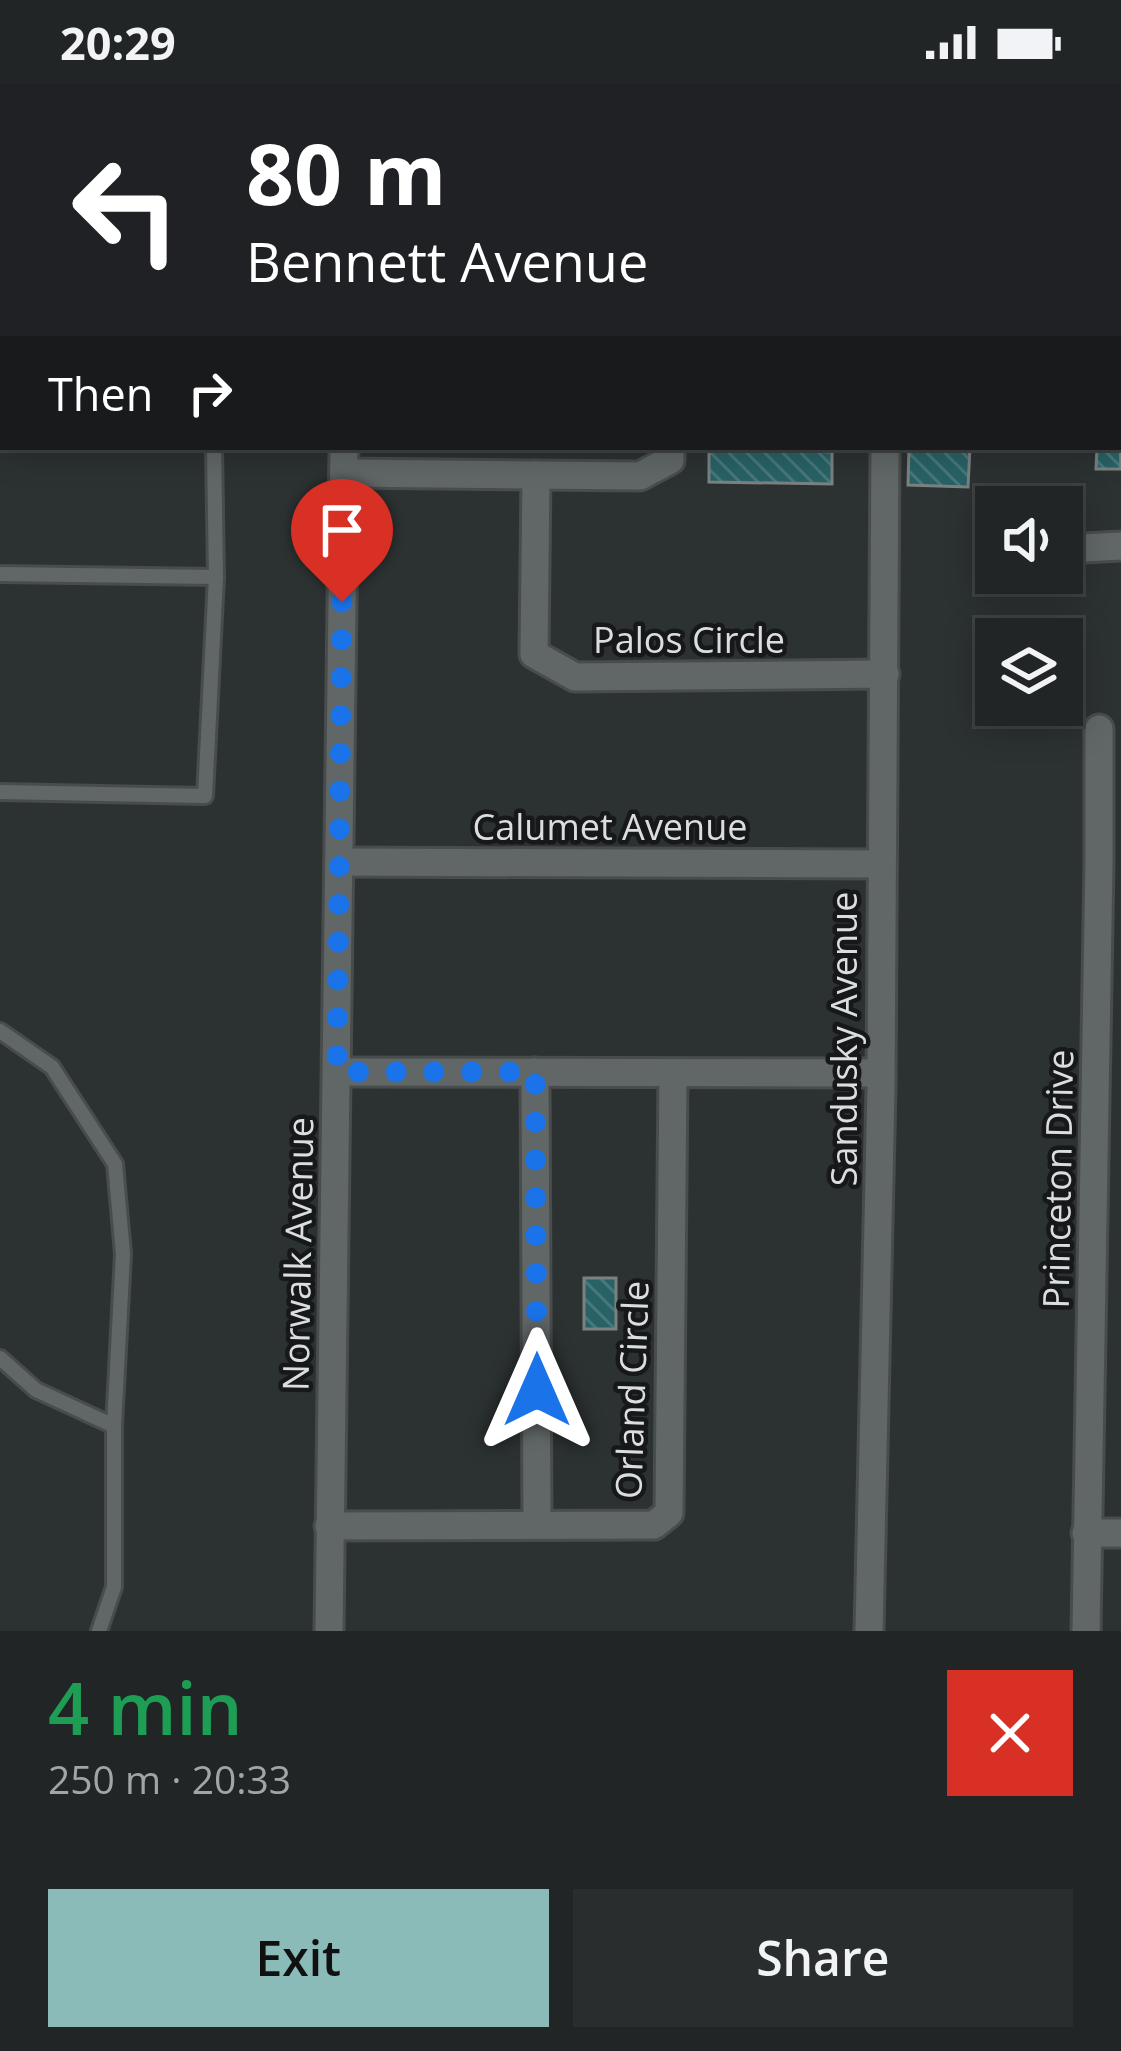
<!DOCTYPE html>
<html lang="en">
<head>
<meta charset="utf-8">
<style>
  body { margin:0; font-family:"Open Sans",sans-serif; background:#292d2d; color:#f1f3f6; height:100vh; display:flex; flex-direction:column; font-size:45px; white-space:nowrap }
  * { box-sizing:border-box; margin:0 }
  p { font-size:39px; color:#a2a5a7 }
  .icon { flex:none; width:66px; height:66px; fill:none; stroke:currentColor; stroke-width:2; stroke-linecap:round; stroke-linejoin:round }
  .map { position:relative; height:1547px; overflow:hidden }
  .details { display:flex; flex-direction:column; background:#212525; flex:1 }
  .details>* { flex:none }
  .guide { position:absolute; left:0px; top:0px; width:1122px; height:366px; box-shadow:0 6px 30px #0003,0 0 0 3px #3e4242; background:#202124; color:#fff; overflow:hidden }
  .tools { position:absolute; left:975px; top:402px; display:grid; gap:24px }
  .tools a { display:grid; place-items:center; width:108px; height:108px; border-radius:0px; background:#212525; box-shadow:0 6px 30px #0003,0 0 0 3px #3e4242; font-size:60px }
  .pin { position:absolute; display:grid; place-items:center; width:102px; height:102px; color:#fff; margin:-123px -51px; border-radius:50% 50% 50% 0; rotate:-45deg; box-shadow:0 0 12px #0007 }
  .pin .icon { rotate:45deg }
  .me { position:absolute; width:132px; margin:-66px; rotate:0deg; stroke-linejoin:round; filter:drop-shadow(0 0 9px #0008) }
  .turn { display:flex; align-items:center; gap:42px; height:252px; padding:0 48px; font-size:54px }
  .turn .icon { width:156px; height:156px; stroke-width:2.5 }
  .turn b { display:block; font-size:84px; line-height:102px }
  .then { display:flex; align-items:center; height:114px; padding:0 48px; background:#0003; gap:24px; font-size:45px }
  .round { display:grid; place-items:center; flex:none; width:126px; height:126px; border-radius:0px; background:#292d2d }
  .headline { display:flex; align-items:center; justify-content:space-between; height:204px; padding:0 48px }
  h1 { font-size:72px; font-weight:600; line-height:90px; color:#1e9e55 }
  .action { display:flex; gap:24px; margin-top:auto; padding:24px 48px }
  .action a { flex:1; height:138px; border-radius:0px; background:#8bbbb9; color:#111; font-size:48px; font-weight:600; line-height:138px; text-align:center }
  .action a+a { background:#292d2d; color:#f1f3f6 }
  .status { display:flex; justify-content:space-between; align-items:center; height:84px; padding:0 60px; background:#212525; direction:ltr }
  .status svg { height:33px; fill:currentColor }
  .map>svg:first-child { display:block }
</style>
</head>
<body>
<div class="status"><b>20:29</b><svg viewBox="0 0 49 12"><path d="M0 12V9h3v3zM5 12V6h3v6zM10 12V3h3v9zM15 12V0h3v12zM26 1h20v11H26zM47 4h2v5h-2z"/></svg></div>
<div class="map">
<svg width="1121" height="1547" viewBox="0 0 1121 1547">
  <defs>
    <pattern id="building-back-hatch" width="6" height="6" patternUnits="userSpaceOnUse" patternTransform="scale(3)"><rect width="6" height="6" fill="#286266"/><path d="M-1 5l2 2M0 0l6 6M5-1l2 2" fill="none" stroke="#47787b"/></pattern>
  </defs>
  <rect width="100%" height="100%" fill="#2c3131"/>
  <g fill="url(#building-back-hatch)" stroke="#7b8081" stroke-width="3">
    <path d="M 1119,320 L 1121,385 L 1096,385 L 1097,363 L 1119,363 Z"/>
    <path d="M 709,363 L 809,363 L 809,367 L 832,368 L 832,400 L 709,398 Z"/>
    <path d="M 909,363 L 970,363 L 968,403 L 908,401 Z"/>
    <rect x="584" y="1194" width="32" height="51"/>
  </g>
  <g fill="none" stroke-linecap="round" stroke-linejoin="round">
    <defs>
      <g id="lane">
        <path d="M 121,3 L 121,0"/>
        <path d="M 0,270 L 3,270"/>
        <path d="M 0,490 L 216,493"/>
        <path d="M 0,708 L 205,712 L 216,493 L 214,363"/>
        <path d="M 0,947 L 52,983 L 115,1080 L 123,1170 L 114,1342 L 114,1503 L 99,1547"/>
        <path d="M 0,1274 L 36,1306 L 114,1342"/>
      </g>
      <g id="street">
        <path d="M 275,0 L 276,3"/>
        <path d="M 958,0 L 958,3"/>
        <path d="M 344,389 L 640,392 L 670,376 L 670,363"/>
        <path d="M 536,391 L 534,570 L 575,593 L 885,590"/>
        <path d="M 1084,464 L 1121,462"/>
        <path d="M 339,778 L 881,780"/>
        <path d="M 337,988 L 881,989"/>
        <path d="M 535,988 L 537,1441"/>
        <path d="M 329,1442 L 654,1441 L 669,1429 L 673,989"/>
        <path d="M 1086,1449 L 1121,1449"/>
        <path d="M 329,1547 L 344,363"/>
        <path d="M 869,1547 L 881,1004 L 885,363"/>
        <path d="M 1086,1547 L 1099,779 L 1099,645"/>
      </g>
      <g id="secondary">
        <path d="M 0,95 L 3,95"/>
        <path d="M 1119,123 L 1121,123"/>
        <path d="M 0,130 L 3,130"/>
      </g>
    </defs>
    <use href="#lane" stroke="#484c4c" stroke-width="20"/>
    <use href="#street" stroke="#484c4c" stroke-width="33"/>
    <use href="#secondary" stroke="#484c4c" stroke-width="42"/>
    <use href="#lane" stroke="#616767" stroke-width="14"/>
    <use href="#street" stroke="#616767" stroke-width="27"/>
    <use href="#secondary" stroke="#537a7c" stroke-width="36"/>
  </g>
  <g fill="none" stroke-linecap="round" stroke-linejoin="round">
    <path stroke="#1a73e8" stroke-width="21" stroke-dasharray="0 37.8" d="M 342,518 L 337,988 L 535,988 L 537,1306"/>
  </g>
  <g text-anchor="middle" stroke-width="9" stroke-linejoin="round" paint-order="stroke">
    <g font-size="36" fill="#dbdede" stroke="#161819">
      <text x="689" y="569">Palos Circle</text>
      <text x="610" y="756">Calumet Avenue</text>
      <text transform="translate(844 955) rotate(-90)" y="13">Sandusky Avenue</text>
      <text transform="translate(1058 1095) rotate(-89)" y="13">Princeton Drive</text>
      <text transform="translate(298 1170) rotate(-89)" y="13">Norwalk Avenue</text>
      <text transform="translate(632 1306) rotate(-88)" y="13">Orland Circle</text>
    </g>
  </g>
</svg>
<div class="tools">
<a><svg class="icon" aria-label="sound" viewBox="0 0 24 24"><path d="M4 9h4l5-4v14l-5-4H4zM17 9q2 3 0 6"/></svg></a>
<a><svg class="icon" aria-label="layers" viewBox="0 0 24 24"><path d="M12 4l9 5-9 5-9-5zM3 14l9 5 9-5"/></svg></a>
</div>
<div class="pin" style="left:342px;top:518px;background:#d93025"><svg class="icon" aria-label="arrive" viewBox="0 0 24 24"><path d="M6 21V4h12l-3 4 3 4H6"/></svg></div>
<svg class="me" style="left:537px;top:1306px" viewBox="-20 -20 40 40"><path d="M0-17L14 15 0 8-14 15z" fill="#1a73e8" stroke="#fff" stroke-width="4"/></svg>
<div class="guide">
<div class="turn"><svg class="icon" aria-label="left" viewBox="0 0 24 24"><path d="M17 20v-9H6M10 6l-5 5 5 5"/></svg><div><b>80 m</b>Bennett Avenue</div></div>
<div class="then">Then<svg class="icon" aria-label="right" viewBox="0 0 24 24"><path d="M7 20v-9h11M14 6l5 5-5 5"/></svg></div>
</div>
</div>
<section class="details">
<div class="headline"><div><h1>4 min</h1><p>250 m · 20:33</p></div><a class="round" style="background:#d93025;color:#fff"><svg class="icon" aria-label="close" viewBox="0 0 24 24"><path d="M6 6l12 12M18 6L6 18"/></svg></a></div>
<div class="action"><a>Exit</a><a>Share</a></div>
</section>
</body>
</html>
